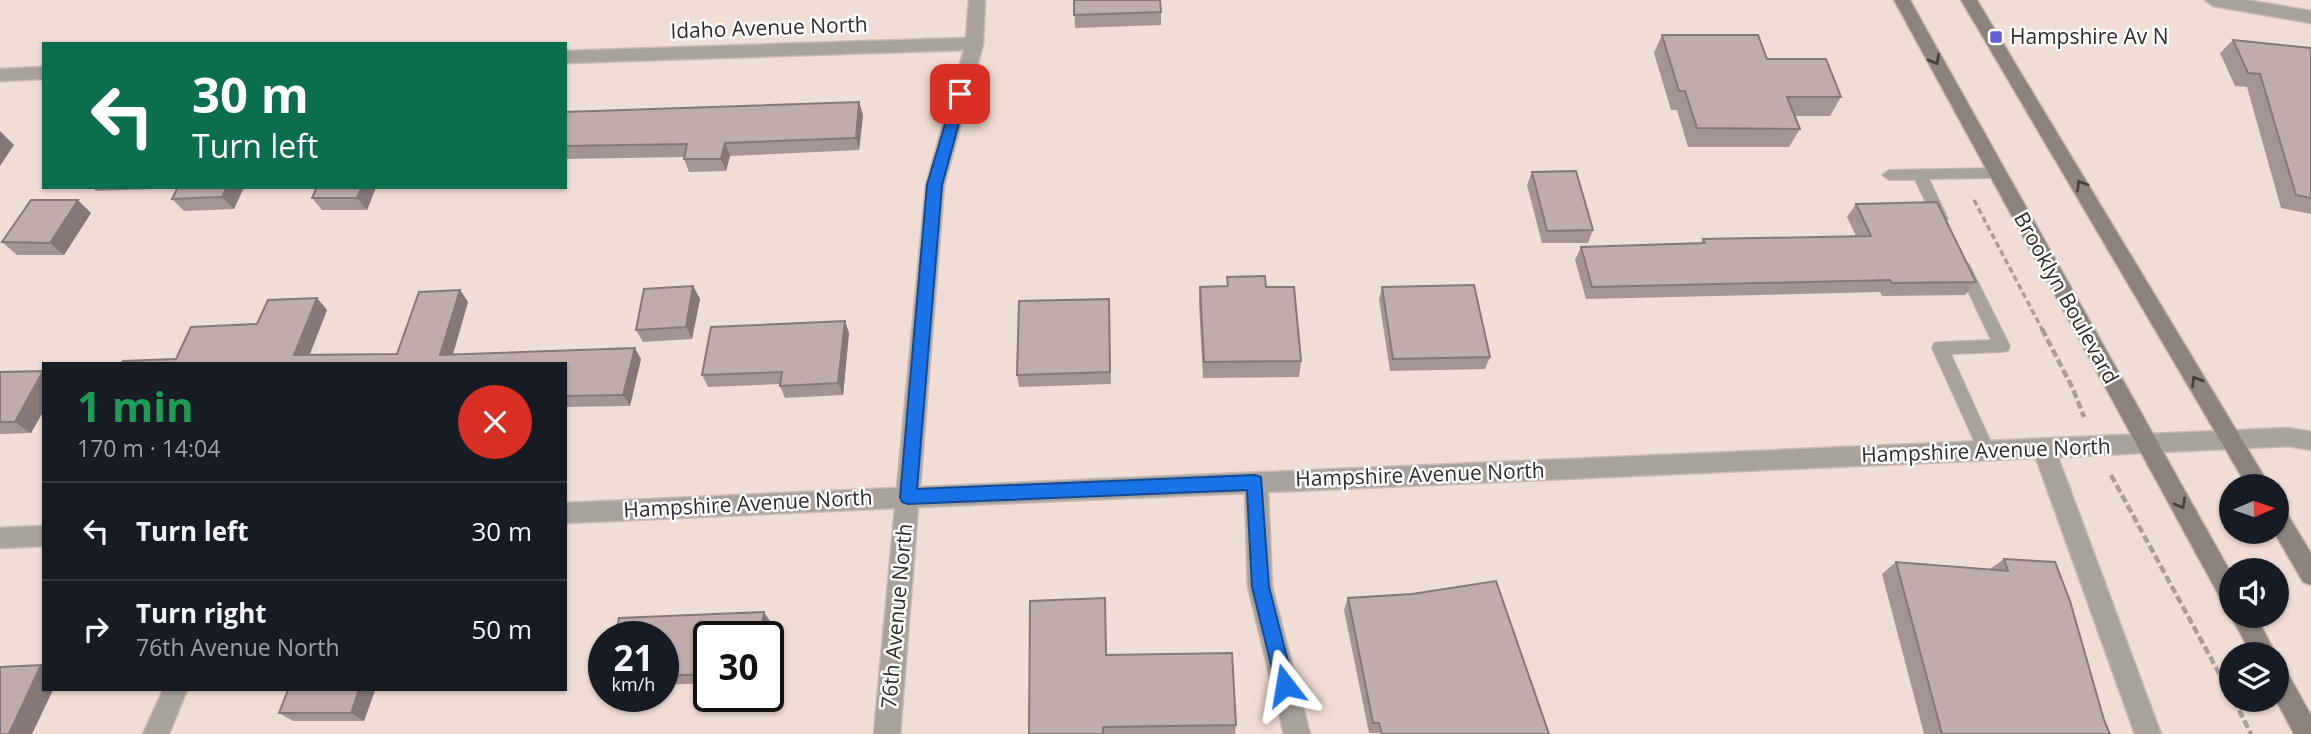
<!DOCTYPE html>
<html lang="en">
<head>
<meta charset="utf-8">
<style>
  body { margin:0; font-family:"Open Sans",sans-serif; background:#20242c; color:#f1f3f6; height:100vh; display:flex; flex-direction:column; font-size:26px; white-space:nowrap }
  * { box-sizing:border-box; margin:0 }
  p { font-size:23px; color:#9ea1a6 }
  .icon { flex:none; width:38px; height:38px; fill:none; stroke:currentColor; stroke-width:2; stroke-linecap:round; stroke-linejoin:round }
  .map { position:relative; flex:1; overflow:hidden }
  .panel { position:absolute; left:42px; top:362px; width:525px; height:329px; display:flex; flex-direction:column; background:#171b24; border-radius:0px; box-shadow:0 2px 5px #0004 }
  .panel>* { flex:none }
  .hud { position:absolute; left:42px; top:42px; width:525px; height:147px; border-radius:0px; box-shadow:0 2px 5px #0004; background:#0b6e4f; color:#fff; overflow:hidden }
  .needle { width:46px; rotate:88deg }
  .fabs { position:absolute; left:2219px; top:474px; display:grid; gap:14px }
  .fabs a { display:grid; place-items:center; width:70px; height:70px; border-radius:50%; background:#171b24; box-shadow:0 2px 5px #0004; font-size:35px }
  .speed { position:absolute; left:588px; top:621px; display:flex; gap:14px; font-size:35px; font-weight:700; text-align:center }
  .speed>* { display:grid; place-content:center; width:91px; height:91px; border-radius:50%; background:#171b24; box-shadow:0 2px 5px #0004; line-height:1 }
  .speed small { font-size:18px; font-weight:400 }
  .speed .limit { border:4px solid #111; border-radius:10px; background:#fff; color:#111 }
  .pin { position:absolute; display:grid; place-items:center; width:60px; height:60px; color:#fff; margin:-30px; border-radius:14px; box-shadow:0 4px 10px #0006 }
  .me { position:absolute; width:77px; margin:-38px; rotate:346deg; stroke-linejoin:round; filter:drop-shadow(0 0 5px #0008) }
  .turn { display:flex; align-items:center; gap:24px; height:147px; padding:0 35px; font-size:32px }
  .turn .icon { width:91px; height:91px; stroke-width:2.5 }
  .turn b { display:block; font-size:49px; line-height:60px }
  .round { display:grid; place-items:center; flex:none; width:74px; height:74px; border-radius:37px; background:#20242c }
  .overview { display:flex; align-items:center; justify-content:space-between; height:119px; padding:0 35px }
  h1 { font-size:42px; font-weight:700; line-height:52px; color:#1e9e55 }
  ul { padding:0; list-style:none }
  li { display:flex; align-items:center; gap:21px; height:98px; padding:0 35px; border-top:2px solid #363941 }
  li div { flex:1 }
  li b { display:block; font-size:26px }
  li em { font-style:normal }
  .map>svg:first-child { display:block }
</style>
</head>
<body>
<div class="map">
<svg width="2311" height="734" viewBox="0 0 2311 734">
  <rect width="100%" height="100%" fill="#f0ddd5"/>
  <g fill="none" stroke-linecap="round" stroke-linejoin="round">
    <defs>
      <g id="lane">
        <path d="M 1996,168 L 2003,173 L 1996,178 L 1929,179 L 1948,219 L 1941,225 L 1936,223 L 1915,180 L 1889,180 L 1882,175 L 1889,170 Z"/>
        <path d="M 1964,262 L 1969,264 L 2010,346 L 2008,351 L 2002,352 L 1951,354 L 1995,451 L 1993,456 L 1987,458 L 1981,456 L 1932,348 L 1934,343 L 1940,342 L 1991,340 L 1957,268 Z"/>
      </g>
      <g id="street">
        <path d="M 969,0 L 985,0 L 983,44 L 944,185 L 920,487 L 2289,428 L 2311,432 L 2311,450 L 2289,446 L 2058,457 L 2161,734 L 2135,734 L 2036,458 L 1268,492 L 1272,587 L 1310,734 L 1284,734 L 1248,587 L 1245,493 L 918,507 L 900,734 L 874,734 L 895,508 L 565,523 L 565,503 L 897,488 L 926,185 L 964,50 L 565,63 L 565,51 L 966,38 Z"/>
        <path d="M 2205,0 L 2246,0 L 2311,11 L 2311,23 L 2213,6 Z"/>
        <path d="M 44,67 L 44,79 L 0,81 L 0,69 Z"/>
        <path d="M 44,526 L 44,546 L 0,548 L 0,528 Z"/>
        <path d="M 163,690 L 187,690 L 169,734 L 143,734 Z"/>
      </g>
      <g id="secondary">
        <path d="M 1894,0 L 1910,0 L 2231,573 L 2231,606 L 2223,603 Z"/>
        <path d="M 1961,0 L 1977,0 L 2270,486 L 2247,486 Z"/>
        <path d="M 2277,507 L 2285,510 L 2311,553 L 2311,585 L 2303,582 L 2274,532 L 2277,532 Z"/>
        <path d="M 2231,616 L 2256,616 L 2276,654 L 2251,654 Z"/>
        <path d="M 2277,666 L 2286,670 L 2311,715 L 2311,734 L 2294,734 L 2276,700 Z"/>
      </g>
    </defs>
    <use href="#lane" stroke="#cab9b2" stroke-width="2"/>
    <use href="#street" stroke="#cab9b2" stroke-width="3"/>
    <use href="#secondary" stroke="#cab9b2" stroke-width="3"/>
    <path stroke="#ab9c96" stroke-width="3.5" stroke-dasharray="6 3.5" stroke-linecap="butt" d="M 1974,200 L 2043,331"/>
    <g stroke="#ab9c96" stroke-width="4.5" stroke-dasharray="8 3.5" stroke-linecap="butt">
      <path d="M 2042,329 L 2073,389 L 2084,417"/>
      <path d="M 2111,475 L 2231,695"/>
      <path d="M 2234,700 L 2251,734"/>
    </g>
    <use href="#lane" fill="#a8a29d" fill-rule="evenodd"/>
    <use href="#street" fill="#a8a29d" fill-rule="evenodd"/>
    <use href="#secondary" fill="#8c847c" fill-rule="evenodd"/>
  </g>
  <g fill="#a59493">
    <path d="M 1074,0 L 1161,12 L 1161,25 L 1075,28 Z"/>
    <path d="M 1662,35 L 1767,59 L 1841,97 L 1830,116 L 1795,116 L 1800,129 L 1789,147 L 1688,147 L 1677,110 L 1671,110 L 1654,53 Z"/>
    <path d="M 2233,40 L 2311,48 L 2311,214 L 2281,208 L 2247,87 L 2235,86 L 2220,53 Z"/>
    <path d="M 859,102 L 863,115 L 859,150 L 730,156 L 726,171 L 689,172 L 684,159 L 684,157 L 565,159 L 565,112 Z"/>
    <path d="M 1532,172 L 1593,230 L 1588,243 L 1542,243 L 1527,185 Z"/>
    <path d="M 92,187 L 244,187 L 234,209 L 184,211 L 172,199 L 178,188 L 96,191 Z"/>
    <path d="M 376,187 L 367,210 L 322,210 L 312,198 Z"/>
    <path d="M 1856,204 L 1976,282 L 1965,295 L 1882,296 L 1880,292 L 1586,299 L 1575,260 L 1581,247 L 1701,243 L 1703,239 L 1856,236 L 1847,217 Z"/>
    <path d="M 91,213 L 64,255 L 17,255 L 2,242 Z"/>
    <path d="M 1227,277 L 1266,287 L 1301,361 L 1299,377 L 1203,378 L 1199,304 L 1200,287 L 1227,286 Z"/>
    <path d="M 693,286 L 700,299 L 692,339 L 643,342 L 636,330 Z"/>
    <path d="M 1382,287 L 1490,357 L 1485,369 L 1390,371 L 1379,299 Z"/>
    <path d="M 460,290 L 468,302 L 453,354 L 641,359 L 630,406 L 565,407 L 565,364 L 176,359 L 317,298 L 327,310 L 309,355 L 397,354 Z"/>
    <path d="M 1109,299 L 1111,384 L 1019,387 L 1017,375 Z"/>
    <path d="M 849,333 L 843,395 L 785,398 L 780,386 L 780,384 L 708,387 L 702,375 Z"/>
    <path d="M 44,371 L 44,410 L 31,433 L 0,434 L 0,372 Z"/>
    <path d="M 2004,559 L 2104,720 L 2110,734 L 1924,734 L 1882,574 L 1896,562 L 1990,569 Z"/>
    <path d="M 1348,598 L 1549,734 L 1369,733 L 1344,610 Z"/>
    <path d="M 1105,608 L 1107,655 L 1236,725 L 1235,734 L 1029,734 Z"/>
    <path d="M 770,621 L 768,637 L 709,637 L 709,683 L 663,685 L 663,637 Z"/>
    <path d="M 288,690 L 375,690 L 364,721 L 293,721 L 279,713 Z"/>
  </g>
  <g fill="#867878">
    <path d="M 859,102 L 863,115 L 859,150 L 856,138 Z"/>
    <path d="M 0,131 L 14,145 L 0,166 Z"/>
    <path d="M 725,143 L 730,156 L 726,171 L 721,159 Z"/>
    <path d="M 227,187 L 244,187 L 234,209 L 222,197 Z"/>
    <path d="M 362,187 L 376,187 L 367,210 L 357,198 Z"/>
    <path d="M 78,200 L 91,213 L 64,255 L 50,243 Z"/>
    <path d="M 693,286 L 700,299 L 692,339 L 686,327 Z"/>
    <path d="M 460,290 L 468,302 L 450,364 L 440,355 Z"/>
    <path d="M 317,298 L 327,310 L 306,364 L 294,355 Z"/>
    <path d="M 845,321 L 849,333 L 843,395 L 838,383 Z"/>
    <path d="M 635,348 L 641,359 L 630,406 L 623,395 Z"/>
    <path d="M 43,371 L 44,410 L 31,433 L 15,422 Z"/>
    <path d="M 764,612 L 770,621 L 768,637 L 760,637 Z"/>
    <path d="M 41,665 L 44,667 L 44,690 L 53,690 L 32,734 L 9,734 Z"/>
    <path d="M 359,690 L 375,690 L 364,721 L 351,713 Z"/>
  </g>
  <g fill="#c0acab" stroke="#867878" stroke-width="2">
    <path d="M 1074,0 L 1160,0 L 1161,12 L 1074,15 Z"/>
    <path d="M 1662,35 L 1758,35 L 1767,59 L 1826,59 L 1841,97 L 1787,97 L 1800,129 L 1697,128 L 1685,91 L 1679,91 Z"/>
    <path d="M 2233,40 L 2311,48 L 2311,198 L 2296,195 L 2260,74 L 2248,73 Z"/>
    <path d="M 859,102 L 856,138 L 725,143 L 721,159 L 684,159 L 687,144 L 565,146 L 565,112 Z"/>
    <path d="M 1576,171 L 1593,230 L 1547,231 L 1532,172 Z"/>
    <path d="M 178,187 L 227,187 L 222,197 L 172,199 Z"/>
    <path d="M 317,187 L 362,187 L 357,198 L 312,198 Z"/>
    <path d="M 31,200 L 78,200 L 50,243 L 2,242 Z"/>
    <path d="M 1937,202 L 1976,282 L 1892,283 L 1890,280 L 1592,287 L 1581,247 L 1705,243 L 1703,239 L 1871,236 L 1856,204 Z"/>
    <path d="M 1265,276 L 1266,287 L 1294,287 L 1301,361 L 1204,362 L 1200,287 L 1228,286 L 1227,277 Z"/>
    <path d="M 1474,285 L 1490,357 L 1393,359 L 1382,287 Z"/>
    <path d="M 693,286 L 686,327 L 636,330 L 644,289 Z"/>
    <path d="M 460,290 L 440,355 L 635,348 L 623,395 L 565,396 L 565,364 L 121,364 L 123,361 L 176,359 L 191,327 L 257,324 L 268,300 L 317,298 L 294,355 L 397,354 L 419,292 Z"/>
    <path d="M 1109,299 L 1110,372 L 1017,375 L 1019,301 Z"/>
    <path d="M 845,321 L 838,383 L 780,386 L 782,372 L 702,375 L 711,327 Z"/>
    <path d="M 43,371 L 15,422 L 0,422 L 0,372 Z"/>
    <path d="M 2004,559 L 2055,562 L 2070,601 L 2104,720 L 2110,734 L 1942,734 L 1896,562 L 2008,571 Z"/>
    <path d="M 1496,581 L 1549,734 L 1382,734 L 1379,723 L 1373,723 L 1348,598 L 1412,594 Z"/>
    <path d="M 1105,598 L 1106,655 L 1232,653 L 1236,725 L 1103,727 L 1103,734 L 1029,734 L 1030,601 Z"/>
    <path d="M 764,612 L 760,637 L 709,637 L 709,674 L 663,676 L 663,637 L 615,637 L 619,618 Z"/>
    <path d="M 41,665 L 9,734 L 0,734 L 0,667 Z"/>
    <path d="M 288,690 L 359,690 L 351,713 L 279,713 Z"/>
  </g>
  <defs><path id="oneway-chevron" d="M-2-3.5L2.5 0L-2 3.5" fill="none" stroke-width="1.6" stroke-linecap="round" stroke-linejoin="round" transform="scale(1.75)"/></defs>
  <g stroke="#48403c">
    <use href="#oneway-chevron" transform="translate(1935 60) rotate(61)"/>
    <use href="#oneway-chevron" transform="translate(2081 185) rotate(-121)"/>
    <use href="#oneway-chevron" transform="translate(2196 381) rotate(-121)"/>
    <use href="#oneway-chevron" transform="translate(2181 504) rotate(61)"/>
  </g>
  <path fill="#1a73e8" stroke="#114b97" stroke-width="2" d="M 960,89 L 967,94 L 942,185 L 917,489 L 1255,475 L 1261,477 L 1269,587 L 1294,685 L 1291,691 L 1285,694 L 1278,691 L 1276,685 L 1252,587 L 1247,490 L 908,504 L 902,502 L 900,497 L 927,185 L 954,94 Z"/>
  <rect fill="#615fd8" stroke="#fff" stroke-width="2.5" x="1989" y="30" width="14" height="14" rx="3.5"/>
  <g text-anchor="middle" stroke-width="5" stroke-linejoin="round" paint-order="stroke">
    <g font-size="21" fill="#312a27" stroke="#fff">
      <text transform="translate(769 28) rotate(-2)" y="7">Idaho Avenue North</text>
      <text transform="translate(2066 298) rotate(61)" y="7">Brooklyn Boulevard</text>
      <text transform="translate(1986 451) rotate(-2)" y="7">Hampshire Avenue North</text>
      <text transform="translate(1420 475) rotate(-2)" y="7">Hampshire Avenue North</text>
      <text transform="translate(748 504) rotate(-3)" y="7">Hampshire Avenue North</text>
      <text transform="translate(897 616) rotate(-85)" y="7">76th Avenue North</text>
    </g>
    <g font-size="21" fill="#312a27" stroke="#fff" text-anchor="start">
      <text x="2010" y="44">Hampshire Av N</text>
    </g>
  </g>
</svg>
<div class="fabs">
<a><svg class="needle" viewBox="-14 -14 28 28"><path d="M0-13l5 13h-10z" fill="#e53935"/><path d="M0 13l5-13h-10z" fill="#9ea1a6"/></svg></a>
<a><svg class="icon" aria-label="sound" viewBox="0 0 24 24"><path d="M4 9h4l5-4v14l-5-4H4zM17 9q2 3 0 6"/></svg></a>
<a><svg class="icon" aria-label="layers" viewBox="0 0 24 24"><path d="M12 4l9 5-9 5-9-5zM3 14l9 5 9-5"/></svg></a>
</div>
<div class="speed"><div>21<small>km/h</small></div><div class="limit">30</div></div>
<div class="pin" style="left:960px;top:94px;background:#d93025"><svg class="icon" aria-label="arrive" viewBox="0 0 24 24"><path d="M6 21V4h12l-3 4 3 4H6"/></svg></div>
<svg class="me" style="left:1285px;top:685px" viewBox="-20 -20 40 40"><path d="M0-17L14 15 0 8-14 15z" fill="#1a73e8" stroke="#fff" stroke-width="4"/></svg>
<div class="hud">
<div class="turn"><svg class="icon" aria-label="left" viewBox="0 0 24 24"><path d="M17 20v-9H6M10 6l-5 5 5 5"/></svg><div><b>30 m</b>Turn left</div></div>
</div>
<section class="panel">
<div class="overview"><div><h1>1 min</h1><p>170 m · 14:04</p></div><a class="round" style="background:#d93025;color:#fff"><svg class="icon" aria-label="close" viewBox="0 0 24 24"><path d="M6 6l12 12M18 6L6 18"/></svg></a></div>
<ul>
<li><svg class="icon" aria-label="left" viewBox="0 0 24 24"><path d="M17 20v-9H6M10 6l-5 5 5 5"/></svg><div><b>Turn left</b></div><em>30 m</em></li>
<li><svg class="icon" aria-label="right" viewBox="0 0 24 24"><path d="M7 20v-9h11M14 6l5 5-5 5"/></svg><div><b>Turn right</b><p>76th Avenue North</p></div><em>50 m</em></li>
</ul>
</section>
</div>
</body>
</html>
